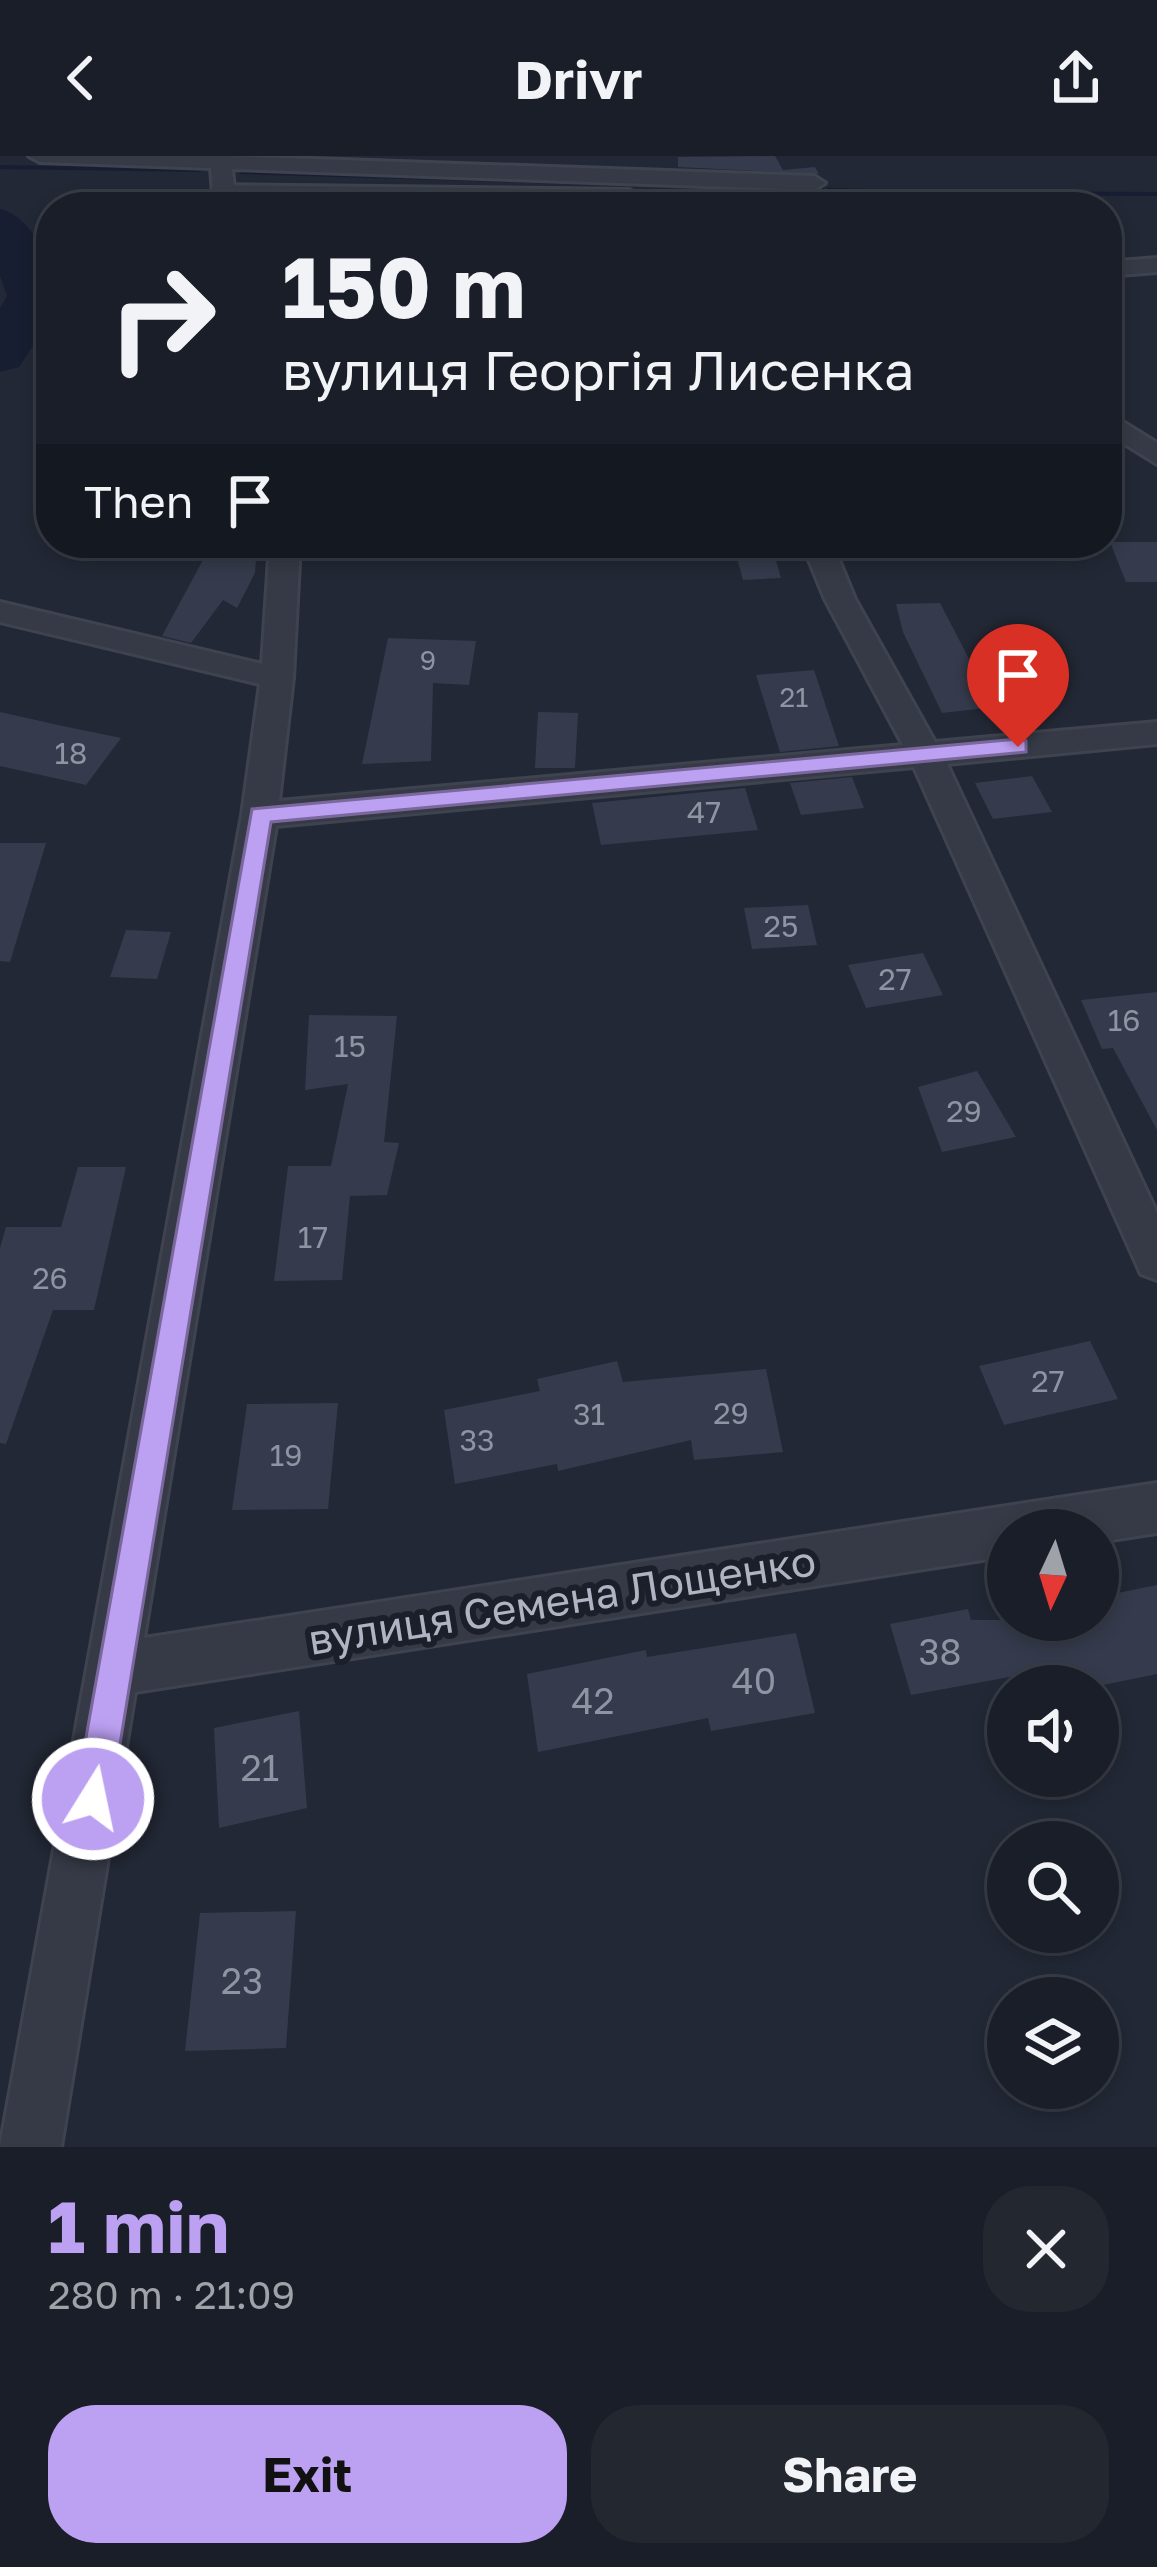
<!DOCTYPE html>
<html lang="en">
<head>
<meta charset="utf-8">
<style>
  body { margin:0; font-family:"Golos Text",sans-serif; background:#232730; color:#f1f3f6; height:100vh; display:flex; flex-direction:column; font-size:45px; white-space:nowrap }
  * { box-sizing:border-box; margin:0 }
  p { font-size:39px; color:#9fa2a8 }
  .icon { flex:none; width:66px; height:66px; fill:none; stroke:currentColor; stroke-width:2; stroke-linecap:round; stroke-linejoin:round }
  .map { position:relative; height:1991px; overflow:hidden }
  .sheet { display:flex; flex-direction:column; background:#1a1e28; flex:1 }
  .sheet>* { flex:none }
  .banner { position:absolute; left:36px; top:36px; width:1086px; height:366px; border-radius:48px; box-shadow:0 6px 18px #0003,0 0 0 3px #383c45; background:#1a1e28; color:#f1f3f6; overflow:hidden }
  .needle { width:78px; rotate:184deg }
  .fabs { position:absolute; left:987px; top:1353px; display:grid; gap:24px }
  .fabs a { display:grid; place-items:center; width:132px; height:132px; border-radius:50%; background:#1a1e28; box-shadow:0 6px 18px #0003,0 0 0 3px #383c45; font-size:60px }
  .pin { position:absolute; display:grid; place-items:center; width:102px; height:102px; color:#fff; margin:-123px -51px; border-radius:50% 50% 50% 0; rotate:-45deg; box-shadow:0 0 12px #0007 }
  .pin .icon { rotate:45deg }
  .me { position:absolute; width:132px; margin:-66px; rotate:10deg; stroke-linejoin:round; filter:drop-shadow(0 0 9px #0008) }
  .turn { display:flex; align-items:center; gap:42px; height:252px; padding:0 48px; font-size:54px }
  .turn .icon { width:156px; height:156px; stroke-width:2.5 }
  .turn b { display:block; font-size:84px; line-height:102px }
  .then { display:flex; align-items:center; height:114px; padding:0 48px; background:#0003; gap:24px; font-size:45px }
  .round { display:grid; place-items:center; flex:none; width:126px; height:126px; border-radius:48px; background:#232730 }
  .headline { display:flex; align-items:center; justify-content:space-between; height:204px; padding:0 48px }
  h1 { font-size:72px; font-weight:700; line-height:90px; color:#bca0f2 }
  .cta { display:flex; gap:24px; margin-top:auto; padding:24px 48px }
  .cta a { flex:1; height:138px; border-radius:48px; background:#bca0f2; color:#111; font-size:48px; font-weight:700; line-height:138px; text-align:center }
  .cta a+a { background:#232730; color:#f1f3f6 }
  header { display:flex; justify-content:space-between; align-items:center; height:156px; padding:0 48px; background:#1a1e28; font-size:54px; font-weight:700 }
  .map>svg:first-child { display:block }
</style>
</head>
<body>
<header><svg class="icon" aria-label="back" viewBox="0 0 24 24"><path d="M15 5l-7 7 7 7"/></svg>Drivr<svg class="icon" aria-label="share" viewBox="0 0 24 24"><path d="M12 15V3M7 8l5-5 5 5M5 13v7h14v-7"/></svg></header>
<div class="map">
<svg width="1157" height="1991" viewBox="0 0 1157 1991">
  <rect width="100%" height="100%" fill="#222835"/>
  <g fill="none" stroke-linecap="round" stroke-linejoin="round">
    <g fill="#171e31" fill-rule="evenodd">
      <path d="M 0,9 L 200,12 L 204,14 L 200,16 L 0,13 Z"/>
      <path d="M 242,14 L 931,35 L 1157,36 L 1157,40 L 931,39 L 239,18 Z"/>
    </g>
    <path fill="#171e31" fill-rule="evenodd" d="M 0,53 C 35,61 60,118 50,153 C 45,172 30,195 19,211 L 0,216 L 0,152 L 7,140 L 0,120 Z"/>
  </g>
  <g fill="#353b4c">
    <path d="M 775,0 L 783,14 L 815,11 L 819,18 L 678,11 L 678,1 Z"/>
    <path d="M 826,32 L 835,51 L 679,51 L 679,34 L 814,38 Z"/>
    <path d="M 1110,386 L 1157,386 L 1157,426 L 1126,426 Z"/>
    <path d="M 212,387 L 257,387 L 255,417 L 237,452 L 223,444 L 191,487 L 162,480 Z"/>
    <path d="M 733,387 L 771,387 L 781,422 L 743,424 Z"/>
    <path d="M 940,447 L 994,551 L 942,557 L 903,476 L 896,448 Z"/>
    <path d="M 388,482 L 476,485 L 469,529 L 433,527 L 431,605 L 362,608 Z"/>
    <path d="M 814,514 L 839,590 L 780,596 L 756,519 Z"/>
    <path d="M 0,556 L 58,569 L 121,582 L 86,629 L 0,610 Z"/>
    <path d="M 538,556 L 578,557 L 575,612 L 535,612 Z"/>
    <path d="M 1032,620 L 1052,656 L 993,663 L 975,627 Z"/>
    <path d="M 852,621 L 864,652 L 801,659 L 790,627 Z"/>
    <path d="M 745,632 L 758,674 L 601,689 L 592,647 Z"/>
    <path d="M 0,687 L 46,687 L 10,806 L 0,805 Z"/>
    <path d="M 808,749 L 817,789 L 752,793 L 744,752 Z"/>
    <path d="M 126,774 L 171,776 L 157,823 L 110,821 Z"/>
    <path d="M 923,797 L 943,839 L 866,852 L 848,809 Z"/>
    <path d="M 1157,836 L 1157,974 L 1113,892 L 1102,893 L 1081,844 Z"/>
    <path d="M 309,859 L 397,860 L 384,986 L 399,987 L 387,1039 L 350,1040 L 342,1124 L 274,1125 L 288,1010 L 331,1010 L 348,928 L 305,934 Z"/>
    <path d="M 977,915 L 1016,981 L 942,996 L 918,931 Z"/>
    <path d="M 78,1011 L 126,1011 L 94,1154 L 53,1154 L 6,1288 L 0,1287 L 0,1092 L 6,1071 L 61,1071 Z"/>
    <path d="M 1090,1185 L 1118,1243 L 1004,1269 L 979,1210 Z"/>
    <path d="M 617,1205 L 623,1226 L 766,1213 L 783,1296 L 694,1304 L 691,1284 L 558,1315 L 557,1308 L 455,1328 L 444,1254 L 540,1235 L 537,1223 Z"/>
    <path d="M 338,1247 L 328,1353 L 232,1354 L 247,1248 Z"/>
    <path d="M 1157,1429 L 1157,1518 L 1098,1530 L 1060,1530 L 1054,1513 L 911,1539 L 890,1468 L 968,1453 L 971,1464 L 1098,1464 L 1098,1441 Z"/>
    <path d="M 796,1477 L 815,1557 L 711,1575 L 708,1562 L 538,1596 L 527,1518 L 646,1494 L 647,1501 Z"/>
    <path d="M 299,1555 L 307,1652 L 219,1672 L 214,1572 Z"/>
    <path d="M 296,1755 L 286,1892 L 185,1895 L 200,1757 Z"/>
  </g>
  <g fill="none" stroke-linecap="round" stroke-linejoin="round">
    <defs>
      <path id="lane" d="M 219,29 L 629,34 L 635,37 L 629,40 L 223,34 L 219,33 Z"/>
      <g id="street">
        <path d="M 29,0 L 225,0 L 814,20 L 825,27 L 814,34 L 232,13 L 236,51 L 214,51 L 211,12 L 40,6 Z"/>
        <path d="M 1157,102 L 1157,116 L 1107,120 L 1107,106 Z"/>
        <path d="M 1107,256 L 1157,287 L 1157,308 L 1107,277 Z"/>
        <path d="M 270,387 L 300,387 L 293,522 L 279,645 L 903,589 L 825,443 L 802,387 L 832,387 L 855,443 L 935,586 L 1157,566 L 1157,588 L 947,608 L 1157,1057 L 1157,1124 L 1141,1118 L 914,611 L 276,670 L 144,1482 L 1157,1327 L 1157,1377 L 1098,1386 L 1098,1374 L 1008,1374 L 1008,1400 L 135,1536 L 61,1991 L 0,1991 L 242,659 L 260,528 L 0,466 L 0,446 L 262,508 Z"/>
      </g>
    </defs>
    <use href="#lane" stroke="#3f434f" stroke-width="6"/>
    <use href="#street" stroke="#3f434f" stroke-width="6"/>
    <use href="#lane" fill="#353a46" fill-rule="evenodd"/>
    <use href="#street" fill="#353a46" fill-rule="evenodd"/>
  </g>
  <path fill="#bca0f2" stroke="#7a689d" stroke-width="3" d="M 1018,583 L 1026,585 L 1026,596 L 271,666 L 111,1643 L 105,1656 L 93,1661 L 80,1656 L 75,1643 L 252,653 Z"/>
  <g text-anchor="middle" stroke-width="12" stroke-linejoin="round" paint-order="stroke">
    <g font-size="27" fill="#8f94a2">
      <text x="428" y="514">9</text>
      <text x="794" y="551">21</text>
    </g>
    <g font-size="30" fill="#8f94a2">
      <text x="71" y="608">18</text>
      <text x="704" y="667">47</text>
      <text x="781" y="781">25</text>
      <text x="895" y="834">27</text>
      <text x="1124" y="875">16</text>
      <text x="350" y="901">15</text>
      <text x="964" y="966">29</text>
      <text x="313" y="1092">17</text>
      <text x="50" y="1133">26</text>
      <text x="1048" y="1236">27</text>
      <text x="731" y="1268">29</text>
      <text x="589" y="1269">31</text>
      <text x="477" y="1295">33</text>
      <text x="286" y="1310">19</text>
    </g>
    <g font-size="36" fill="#8f94a2">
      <text x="940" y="1509">38</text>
      <text x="754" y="1538">40</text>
      <text x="593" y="1558">42</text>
      <text x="260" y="1625">21</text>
      <text x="242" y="1838">23</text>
    </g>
    <g font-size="42" fill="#b0b4c2" stroke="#1b1f2a">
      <text transform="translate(562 1444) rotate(-9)" y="15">вулиця Семена Лощенко</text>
    </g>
  </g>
</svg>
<div class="fabs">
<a><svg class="needle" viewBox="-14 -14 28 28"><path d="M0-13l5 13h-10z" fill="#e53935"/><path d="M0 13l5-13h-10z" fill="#9fa2a8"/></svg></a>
<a><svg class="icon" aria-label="sound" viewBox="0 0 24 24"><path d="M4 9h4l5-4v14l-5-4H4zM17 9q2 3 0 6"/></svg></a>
<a><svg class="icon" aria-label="search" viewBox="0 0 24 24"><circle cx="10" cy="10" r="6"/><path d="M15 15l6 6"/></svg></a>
<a><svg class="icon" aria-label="layers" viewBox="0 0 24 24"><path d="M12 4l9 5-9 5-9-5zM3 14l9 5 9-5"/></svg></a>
</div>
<div class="pin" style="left:1018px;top:591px;background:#d93025"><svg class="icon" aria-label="arrive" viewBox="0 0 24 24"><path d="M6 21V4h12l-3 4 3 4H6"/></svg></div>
<svg class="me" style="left:93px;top:1643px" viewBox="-20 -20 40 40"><circle r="17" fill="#bca0f2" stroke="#fff" stroke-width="3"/><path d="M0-11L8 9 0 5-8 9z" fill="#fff"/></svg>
<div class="banner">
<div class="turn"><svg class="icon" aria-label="right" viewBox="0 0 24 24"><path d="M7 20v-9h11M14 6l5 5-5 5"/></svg><div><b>150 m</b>вулиця Георгія Лисенка</div></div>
<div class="then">Then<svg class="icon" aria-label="arrive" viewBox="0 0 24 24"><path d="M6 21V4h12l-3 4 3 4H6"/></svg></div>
</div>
</div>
<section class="sheet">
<div class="headline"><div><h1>1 min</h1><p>280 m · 21:09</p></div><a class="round"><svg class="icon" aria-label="close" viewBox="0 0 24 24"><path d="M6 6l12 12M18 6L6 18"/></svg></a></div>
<div class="cta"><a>Exit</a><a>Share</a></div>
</section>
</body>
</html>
